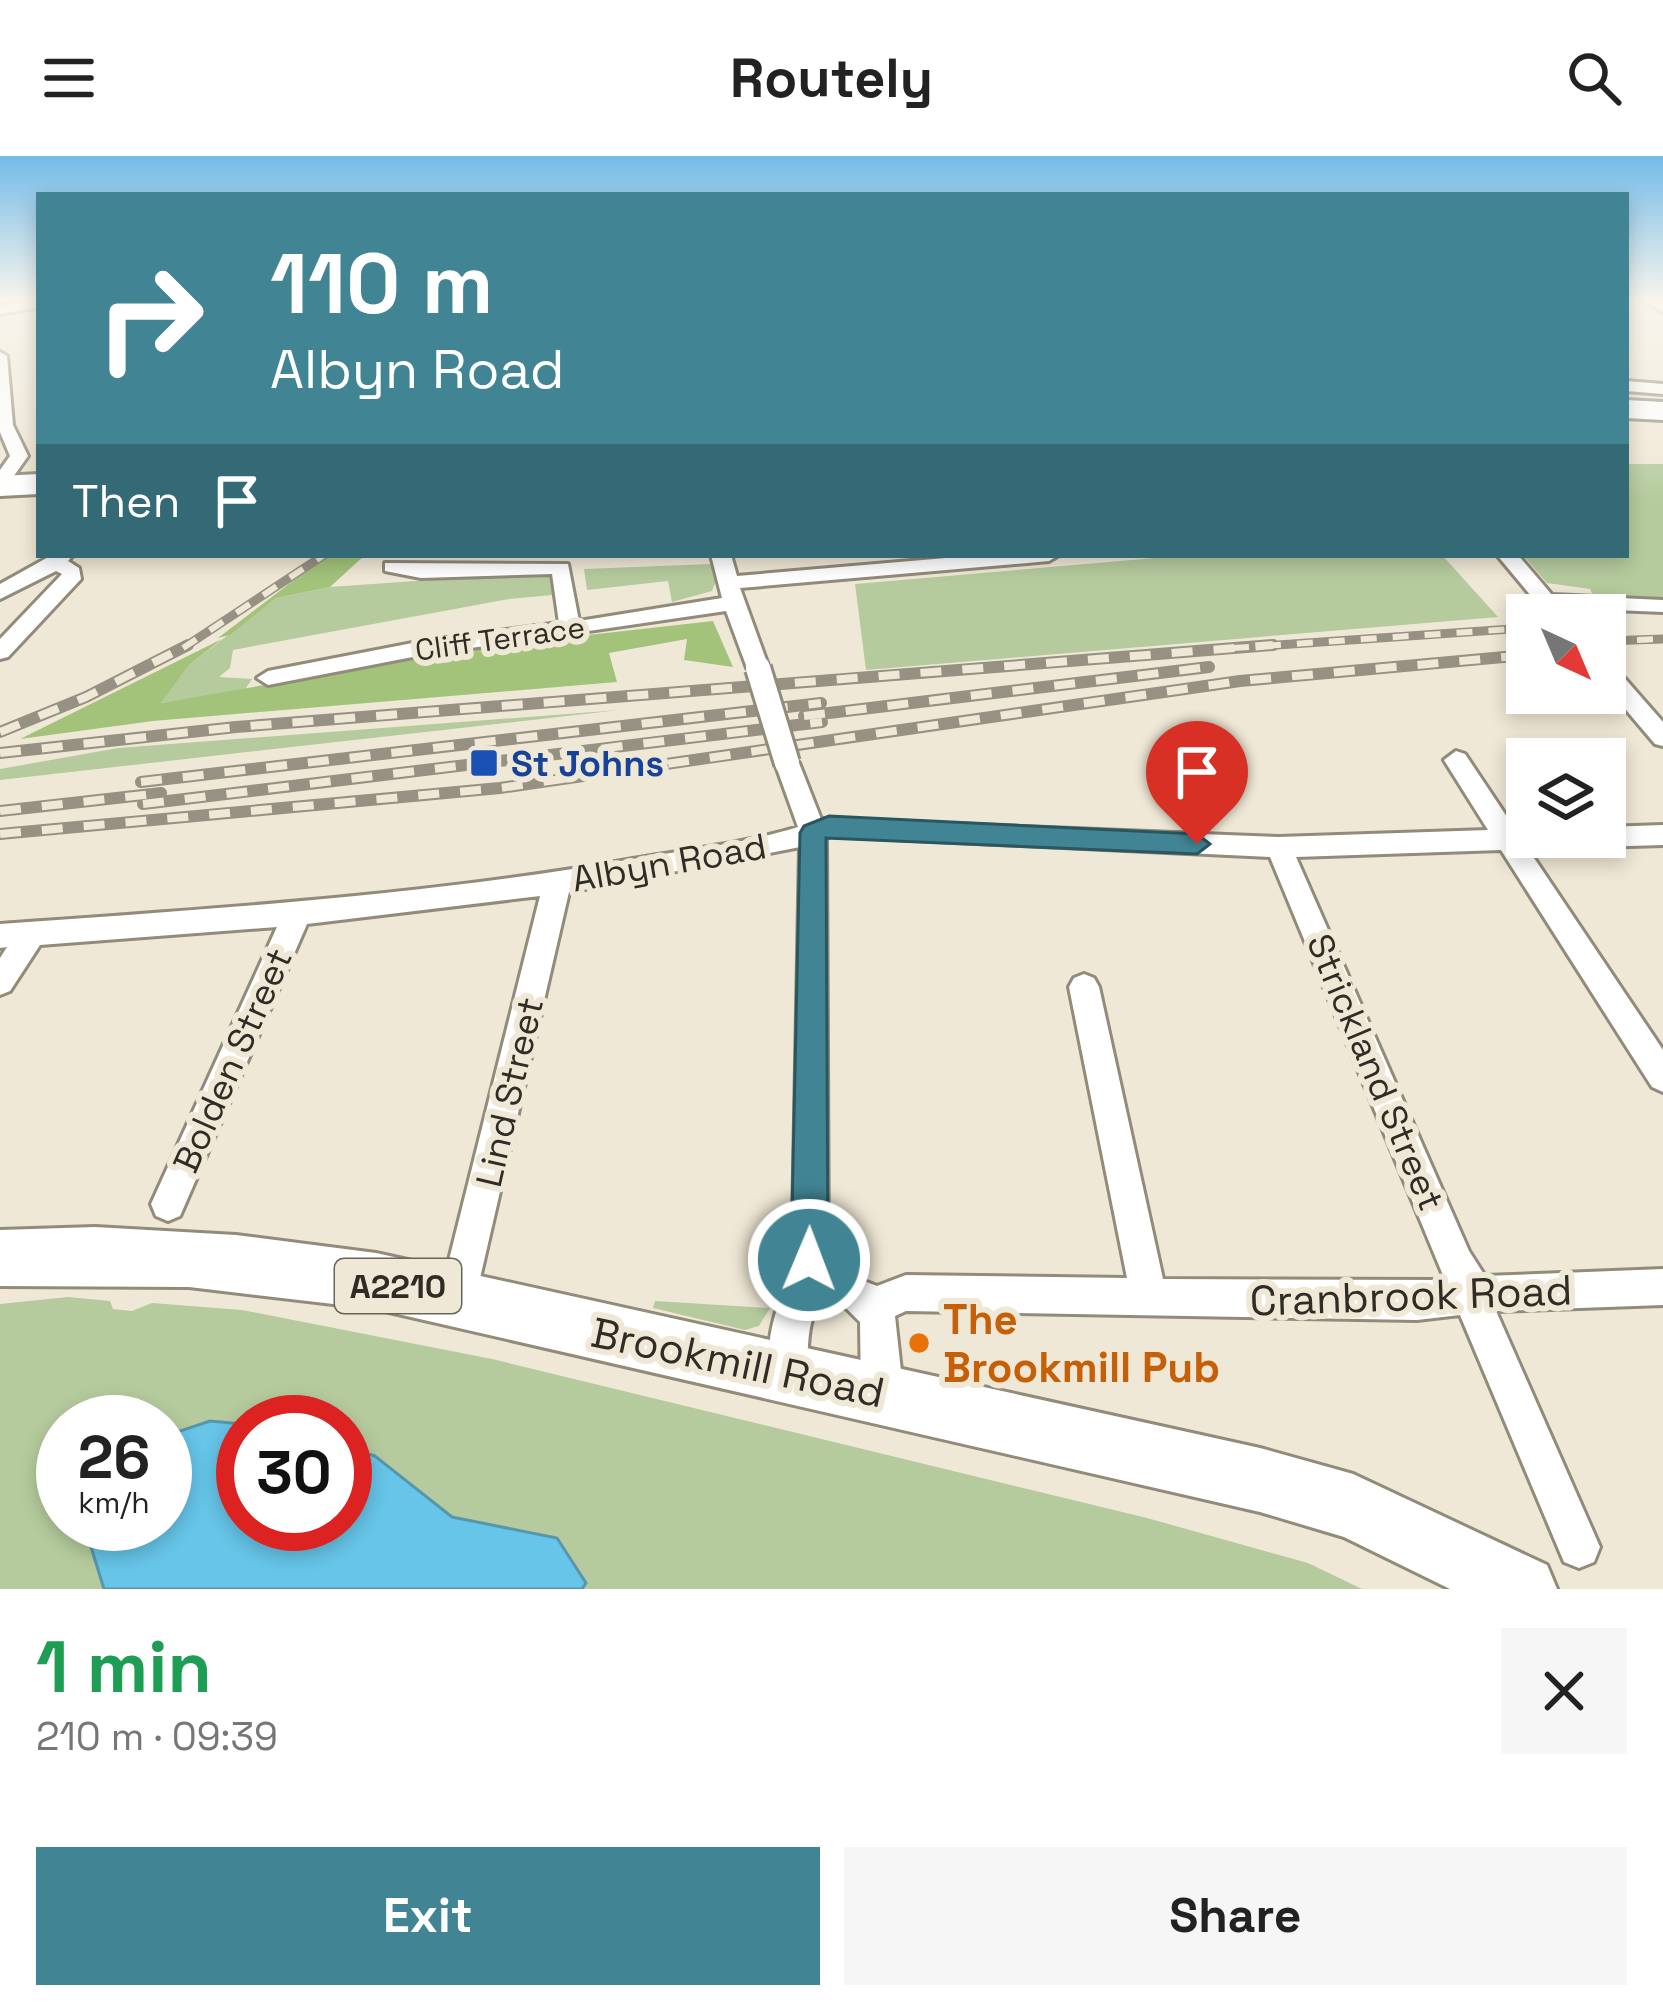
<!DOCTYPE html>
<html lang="en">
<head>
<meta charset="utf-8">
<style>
  body { margin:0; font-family:"Space Grotesk",sans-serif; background:#f6f6f6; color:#222; height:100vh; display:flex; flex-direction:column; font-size:45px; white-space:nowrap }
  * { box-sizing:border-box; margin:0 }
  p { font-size:39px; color:#767676 }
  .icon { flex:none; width:66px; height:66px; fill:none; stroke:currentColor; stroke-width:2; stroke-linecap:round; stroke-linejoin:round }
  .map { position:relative; height:1433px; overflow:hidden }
  .side { display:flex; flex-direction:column; background:#fff; flex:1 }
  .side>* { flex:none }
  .guide { position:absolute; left:36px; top:36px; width:1593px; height:366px; border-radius:0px; box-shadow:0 6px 18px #0003; background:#418594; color:#fff; overflow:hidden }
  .needle { width:78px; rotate:136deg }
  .tools { position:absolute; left:1506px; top:438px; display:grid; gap:24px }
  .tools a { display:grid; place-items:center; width:120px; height:120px; border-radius:0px; background:#fff; box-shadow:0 6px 18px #0003; font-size:60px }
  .speed { position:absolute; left:36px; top:1239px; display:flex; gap:24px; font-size:60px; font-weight:700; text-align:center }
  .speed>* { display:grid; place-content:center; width:156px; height:156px; border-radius:50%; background:#fff; box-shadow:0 6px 18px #0003; line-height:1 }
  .speed small { font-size:30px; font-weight:400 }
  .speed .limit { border:18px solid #d22; background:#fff; color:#111 }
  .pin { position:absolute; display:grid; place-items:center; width:102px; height:102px; color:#fff; margin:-123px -51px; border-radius:50% 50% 50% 0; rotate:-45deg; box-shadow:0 0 12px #0007 }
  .pin .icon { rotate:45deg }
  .me { position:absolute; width:132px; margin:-66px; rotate:1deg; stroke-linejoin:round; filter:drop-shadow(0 0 9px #0008) }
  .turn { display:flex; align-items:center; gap:42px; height:252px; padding:0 36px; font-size:54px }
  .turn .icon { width:156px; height:156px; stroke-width:2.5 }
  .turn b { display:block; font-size:84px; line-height:102px }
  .then { display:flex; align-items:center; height:114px; padding:0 36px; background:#0003; gap:24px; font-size:45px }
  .round { display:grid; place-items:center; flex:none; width:126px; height:126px; border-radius:0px; background:#f6f6f6 }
  .overview { display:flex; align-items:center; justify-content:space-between; height:204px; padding:0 36px }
  h1 { font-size:72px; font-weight:700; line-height:90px; color:#1e9e55 }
  .button { display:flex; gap:24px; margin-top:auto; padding:24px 36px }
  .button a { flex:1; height:138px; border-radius:0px; background:#418594; color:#fff; font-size:48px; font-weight:700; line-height:138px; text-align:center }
  .button a+a { background:#f6f6f6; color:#222 }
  header { display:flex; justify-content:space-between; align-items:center; height:156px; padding:0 36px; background:#fff; font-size:54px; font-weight:700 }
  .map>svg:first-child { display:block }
</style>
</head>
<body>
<header><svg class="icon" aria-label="menu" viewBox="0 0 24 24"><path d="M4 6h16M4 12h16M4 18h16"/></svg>Routely<svg class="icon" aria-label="search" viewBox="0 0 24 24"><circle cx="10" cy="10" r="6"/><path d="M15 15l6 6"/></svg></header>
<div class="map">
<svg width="1663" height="1433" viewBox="0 0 1663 1433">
  <rect width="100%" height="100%" fill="#f0e8d6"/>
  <g fill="#b5cb9d" fill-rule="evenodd">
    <path d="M 1626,308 L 1663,308 L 1663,443 L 1593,439 L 1590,433 L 1547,427 L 1523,399 L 1626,399 Z"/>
    <path d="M 1190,399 L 1442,399 L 1498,461 L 866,514 L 855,428 Z"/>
    <path d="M 711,408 L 716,425 L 712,435 L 672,446 L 668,425 L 587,434 L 584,413 Z"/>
    <path d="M 558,415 L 563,438 L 509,443 L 233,494 L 230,512 L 219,521 L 252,523 L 244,535 L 160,547 L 188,510 L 276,442 L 330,431 Z"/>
    <path d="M 620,554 L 0,624 L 0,613 L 118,592 Z"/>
    <path d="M 68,1141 L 110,1145 L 113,1153 L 132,1155 L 152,1147 L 242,1154 L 492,1203 L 1147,1362 L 1308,1407 L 1362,1433 L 0,1433 L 0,1148 ZM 63,1266 L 165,1266 L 165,1368 L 63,1368 ZM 243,1266 L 345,1266 L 345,1368 L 243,1368 Z"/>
    <path d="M 655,1145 L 770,1152 L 759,1170 L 745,1174 L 653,1152 Z"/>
  </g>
  <g fill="#a3c37b">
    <path d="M 327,399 L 365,399 L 330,431 L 276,442 L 230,479 L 218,482 Z"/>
    <path d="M 713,465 L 733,511 L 684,504 L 687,483 L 609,497 L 617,526 L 153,565 L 20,583 L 222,483 L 188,510 L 161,547 L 481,491 Z"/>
  </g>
  <path fill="#66c5e8" stroke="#5697ae" stroke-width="3" d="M 210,1265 L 243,1268 L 243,1368 L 345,1368 L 345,1290 L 375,1300 L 452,1361 L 557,1382 L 586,1427 L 582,1433 L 104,1433 L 84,1368 L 165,1368 L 165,1280 Z"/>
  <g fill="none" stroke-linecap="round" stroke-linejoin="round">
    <defs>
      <g id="street">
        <path d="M 39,143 L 39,151 L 0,158 L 0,150 Z"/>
        <path d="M 1641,143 L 1663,146 L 1663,156 Z"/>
        <path d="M 0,196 L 7,200 L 13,269 L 28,300 L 6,331 L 0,332 L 0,314 L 10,300 L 0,276 Z"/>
        <path d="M 1626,225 L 1663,228 L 1663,238 L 1626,235 Z"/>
        <path d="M 52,399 L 73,399 L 68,405 L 79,412 L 81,423 L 8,501 L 0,503 L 0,483 L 62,418 L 56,415 L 0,443 L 0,428 Z"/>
        <path d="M 711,399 L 731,399 L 737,420 L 981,399 L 1059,399 L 1049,405 L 740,432 L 769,512 L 758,519 L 747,512 L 726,455 L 423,499 L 268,529 L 257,522 L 268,515 L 423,485 L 559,467 L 552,418 L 421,422 L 385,415 L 385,407 L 568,408 L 579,465 L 722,442 Z"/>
        <path d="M 1497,399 L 1518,399 L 1552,439 L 1663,444 L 1663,456 L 1563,452 L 1563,459 L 1547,459 Z"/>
        <path d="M 1605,507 L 1613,509 L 1663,566 L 1663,590 L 1655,588 L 1605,529 Z"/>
        <path d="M 1456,595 L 1465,598 L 1515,673 L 1527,673 L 1527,681 L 1605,681 L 1605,671 L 1663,669 L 1663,689 L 1528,693 L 1663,894 L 1663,936 L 1652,931 L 1501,694 L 1296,701 L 1469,1095 L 1485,1120 L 1663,1113 L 1663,1149 L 1496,1155 L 1600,1391 L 1594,1406 L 1579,1412 L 1564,1406 L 1460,1159 L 1417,1164 L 906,1155 L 895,1160 L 901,1215 L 895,1251 L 881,1257 L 867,1251 L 861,1237 L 860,1166 L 846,1152 L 821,1147 C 802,1168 812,1207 802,1233 L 788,1238 L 774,1233 C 762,1203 772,1150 792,1124 L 800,691 L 569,736 L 475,1144 L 470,1157 L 457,1162 L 444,1157 L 439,1144 L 540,740 L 307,768 L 180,1060 L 168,1065 L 156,1060 L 151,1048 L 277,771 L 40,789 L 10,835 L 0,839 L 0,802 L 7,791 L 0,792 L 0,768 C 210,753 420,740 627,704 C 684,694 743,688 798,671 L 775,607 L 787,598 L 799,607 L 821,663 L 1279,681 L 1488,674 L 1444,604 ZM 831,680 L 1270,701 L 1445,1124 L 1163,1123 L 1099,831 L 1094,822 L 1084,818 L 1074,822 L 1069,831 L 1127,1122 L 906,1119 L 877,1130 L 828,1111 L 826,682 Z"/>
      </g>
      <path id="primary" d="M 95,1071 L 236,1079 L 376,1097 L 1260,1292 L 1353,1318 L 1547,1409 L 1557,1433 L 1450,1433 L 1344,1381 L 1260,1356 L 376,1153 L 189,1131 L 0,1130 L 0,1074 Z"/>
      <g id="highway">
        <path d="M 1626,244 L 1663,246 L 1663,264 L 1626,262 Z"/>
        <path d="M 39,318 L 39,338 L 0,340 L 0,320 Z"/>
      </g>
    </defs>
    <use href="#street" stroke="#928b7a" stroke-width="6"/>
    <use href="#primary" stroke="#928b7a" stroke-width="6"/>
    <use href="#highway" stroke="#928b7a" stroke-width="6"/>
    <use href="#street" fill="#fff" fill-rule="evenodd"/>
    <use href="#primary" fill="#fff" fill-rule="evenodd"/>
    <use href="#highway" fill="#fff" fill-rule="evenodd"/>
    <defs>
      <g id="rail-far1">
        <path d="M 1605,485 L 1663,483"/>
        <path d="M 183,492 L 324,399"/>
        <path d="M 1233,492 L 1527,472"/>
      </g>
      <g id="rail">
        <path d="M 804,560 L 1209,511"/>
        <path d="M 0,576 L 86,541 L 188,489"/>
        <path d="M 0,597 L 236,571 L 1273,489"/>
        <path d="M 141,626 L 821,547"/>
        <path d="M 143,648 L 822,566"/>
        <path d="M 0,655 L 161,637"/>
        <path d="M 0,678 L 500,632 L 1240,525 L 1527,499"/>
      </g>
    </defs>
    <use href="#rail-far1" stroke="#979184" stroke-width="9"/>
    <use href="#rail" stroke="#979184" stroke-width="12"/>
    <use href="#rail-far1" stroke="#f0e8d6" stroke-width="6" stroke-dasharray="16" stroke-linecap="butt"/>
    <use href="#rail" stroke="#f0e8d6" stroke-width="8" stroke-dasharray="21" stroke-linecap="butt"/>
    <defs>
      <path id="street-bridge" d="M 758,512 L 787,607"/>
    </defs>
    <use href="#street-bridge" stroke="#928b7a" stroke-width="30" stroke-linecap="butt"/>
    <use href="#street-bridge" stroke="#fff" stroke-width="24"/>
  </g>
  <linearGradient id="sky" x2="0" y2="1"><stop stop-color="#74bbe8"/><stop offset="0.42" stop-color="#f8f5ed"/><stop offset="1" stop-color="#f8f5ed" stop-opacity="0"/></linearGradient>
  <rect width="1663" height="344" fill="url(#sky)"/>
  <path fill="#418594" stroke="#2a5660" stroke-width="3" d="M 829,660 L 1197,678 L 1210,688 L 1197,698 L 826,682 L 828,1104 L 822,1117 L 809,1123 L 797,1117 L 791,1104 L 800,677 L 804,670 Z"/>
  <rect fill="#1a4fb4" stroke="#f0e8d6" stroke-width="4.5" x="469" y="592" width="30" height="30" rx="6"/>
  <circle fill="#e8710a" stroke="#f0e8d6" stroke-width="4.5" cx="919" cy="1187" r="12"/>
  <g text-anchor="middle" stroke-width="12" stroke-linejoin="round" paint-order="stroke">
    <g font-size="30" fill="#2f2c25" stroke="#f0e8d6">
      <text transform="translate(500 483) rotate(-8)" y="10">Cliff Terrace</text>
    </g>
    <rect fill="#f0e8d6" stroke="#69645a" stroke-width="3" x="335" y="1103" width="126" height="54" rx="9"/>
    <g font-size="33" font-weight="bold" fill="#2f2c25">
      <text x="398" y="1142">A2210</text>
    </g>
    <g font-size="36" font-weight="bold" fill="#164399" stroke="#f0e8d6" text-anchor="start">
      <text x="511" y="620">St Johns</text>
    </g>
    <g font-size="36" fill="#2f2c25" stroke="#f0e8d6">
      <text transform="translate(669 706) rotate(-10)" y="13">Albyn Road</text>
      <text transform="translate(232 904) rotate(-66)" y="13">Bolden Street</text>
      <text transform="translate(1376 916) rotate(67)" y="13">Strickland Street</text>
      <text transform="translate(509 936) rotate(-77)" y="13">Lind Street</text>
    </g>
    <g font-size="42" fill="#2f2c25" stroke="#f0e8d6">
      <text transform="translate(1411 1139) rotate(-2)" y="15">Cranbrook Road</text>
      <text transform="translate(738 1206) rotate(12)" y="15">Brookmill Road</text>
    </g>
    <g font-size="42" font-weight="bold" fill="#c56008" stroke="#f0e8d6" text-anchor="start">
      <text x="943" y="1178">The<tspan x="943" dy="48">Brookmill Pub</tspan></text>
    </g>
  </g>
</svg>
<div class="tools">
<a><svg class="needle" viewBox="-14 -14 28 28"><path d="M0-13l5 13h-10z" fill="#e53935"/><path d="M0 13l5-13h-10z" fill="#767676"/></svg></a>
<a><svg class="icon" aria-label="layers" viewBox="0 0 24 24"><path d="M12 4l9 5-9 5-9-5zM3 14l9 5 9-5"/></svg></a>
</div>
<div class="speed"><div>26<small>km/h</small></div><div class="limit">30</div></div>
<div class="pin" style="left:1197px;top:688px;background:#d93025"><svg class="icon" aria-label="arrive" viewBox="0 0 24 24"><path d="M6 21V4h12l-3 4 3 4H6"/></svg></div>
<svg class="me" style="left:809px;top:1104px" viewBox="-20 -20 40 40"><circle r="17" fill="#418594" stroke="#fff" stroke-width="3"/><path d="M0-11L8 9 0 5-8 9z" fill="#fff"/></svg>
<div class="guide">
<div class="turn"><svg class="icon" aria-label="right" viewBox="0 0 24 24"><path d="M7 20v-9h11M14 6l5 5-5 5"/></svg><div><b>110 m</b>Albyn Road</div></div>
<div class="then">Then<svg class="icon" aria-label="arrive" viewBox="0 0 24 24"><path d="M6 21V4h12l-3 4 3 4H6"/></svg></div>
</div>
</div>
<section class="side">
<div class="overview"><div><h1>1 min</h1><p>210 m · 09:39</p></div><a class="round"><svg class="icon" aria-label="close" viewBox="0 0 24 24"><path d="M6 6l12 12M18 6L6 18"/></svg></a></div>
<div class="button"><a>Exit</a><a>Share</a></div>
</section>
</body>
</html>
